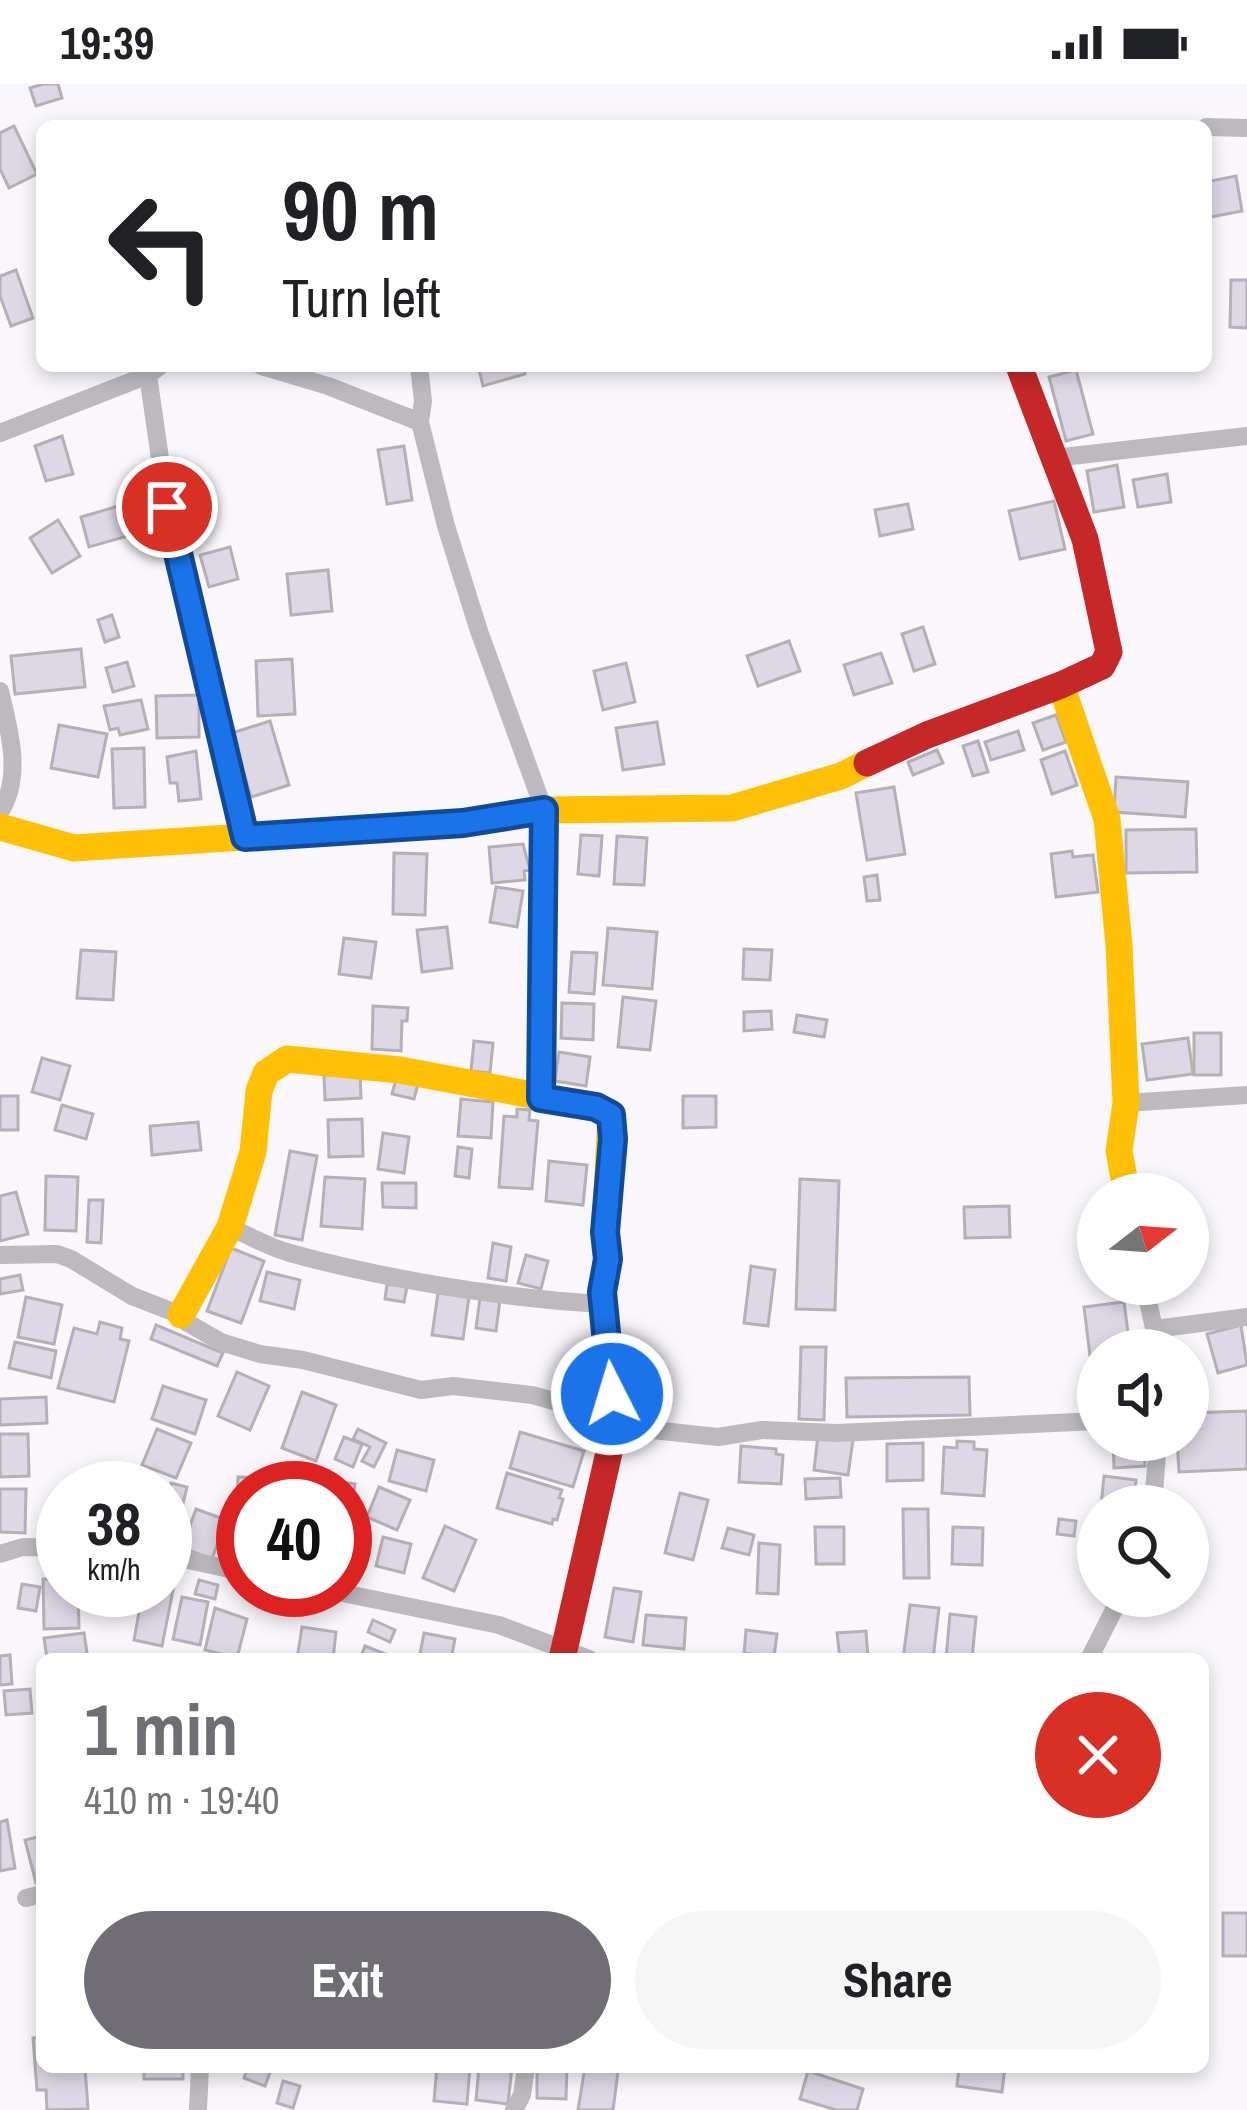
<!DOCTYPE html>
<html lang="en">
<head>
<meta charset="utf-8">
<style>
  body { margin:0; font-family:"Archivo Narrow",sans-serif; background:#f6f6f6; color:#202124; height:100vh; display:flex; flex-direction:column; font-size:45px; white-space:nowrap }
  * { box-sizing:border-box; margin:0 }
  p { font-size:39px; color:#757577 }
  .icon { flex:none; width:66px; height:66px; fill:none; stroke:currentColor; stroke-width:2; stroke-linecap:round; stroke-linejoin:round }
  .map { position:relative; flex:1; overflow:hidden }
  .panel { position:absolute; left:36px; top:1569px; width:1173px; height:420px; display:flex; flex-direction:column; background:#fff; border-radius:18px; box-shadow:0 6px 18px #0003 }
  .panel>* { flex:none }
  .top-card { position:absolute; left:36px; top:36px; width:1176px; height:252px; border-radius:18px; box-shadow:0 6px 18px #0003; background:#fff; color:#202124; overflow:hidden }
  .needle { width:78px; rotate:73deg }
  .controls { position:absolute; left:1077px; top:1089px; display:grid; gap:24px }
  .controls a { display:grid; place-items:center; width:132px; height:132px; border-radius:50%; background:#fff; box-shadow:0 6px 18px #0003; font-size:60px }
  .speed { position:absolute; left:36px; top:1377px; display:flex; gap:24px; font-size:60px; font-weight:700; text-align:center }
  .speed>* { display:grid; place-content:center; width:156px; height:156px; border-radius:50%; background:#fff; box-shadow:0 6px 18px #0003; line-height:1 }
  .speed small { font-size:30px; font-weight:400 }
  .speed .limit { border:18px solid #d22; background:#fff; color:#111 }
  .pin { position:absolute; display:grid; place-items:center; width:102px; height:102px; color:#fff; margin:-51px; border:6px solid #fff; border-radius:50%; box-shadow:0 3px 12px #0007 }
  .me { position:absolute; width:132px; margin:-66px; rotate:355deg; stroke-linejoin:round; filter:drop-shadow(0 0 9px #0008) }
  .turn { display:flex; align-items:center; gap:42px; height:252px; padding:0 48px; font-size:54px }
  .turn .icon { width:156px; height:156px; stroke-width:2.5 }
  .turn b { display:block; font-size:84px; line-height:102px }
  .round { display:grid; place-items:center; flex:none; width:126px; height:126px; border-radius:63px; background:#f6f6f6 }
  .headline { display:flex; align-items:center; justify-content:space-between; height:204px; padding:0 48px }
  h1 { font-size:72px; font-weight:800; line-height:90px; color:#716d75 }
  .button { display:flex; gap:24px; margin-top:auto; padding:24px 48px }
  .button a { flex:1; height:138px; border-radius:72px; background:#716d75; color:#fff; font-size:48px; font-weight:800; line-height:138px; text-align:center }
  .button a+a { background:#f6f6f6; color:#202124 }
  .status { display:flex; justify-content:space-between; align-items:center; height:84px; padding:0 60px; background:#fff; direction:ltr }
  .status svg { height:33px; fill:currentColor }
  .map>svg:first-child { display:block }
</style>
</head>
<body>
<div class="status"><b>19:39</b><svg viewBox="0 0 49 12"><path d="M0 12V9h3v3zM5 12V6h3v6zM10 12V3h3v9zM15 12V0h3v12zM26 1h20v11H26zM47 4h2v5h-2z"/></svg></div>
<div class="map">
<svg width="1247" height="2026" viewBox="0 0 1247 2026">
  <rect width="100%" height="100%" fill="#f9f6fc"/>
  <g fill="#ded7e5" stroke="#b3b0b6" stroke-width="3">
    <path d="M 43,0 L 58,0 L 62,14 L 36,22 L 30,4 Z"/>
    <path d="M 14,42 L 37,90 L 9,104 L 0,85 L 0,49 Z"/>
    <path d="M 1236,92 L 1242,127 L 1206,134 L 1206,98 Z"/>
    <path d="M 16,186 L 33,234 L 11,242 L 0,212 L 0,192 Z"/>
    <path d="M 1231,196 L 1247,196 L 1247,244 L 1230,243 Z"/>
    <path d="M 478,282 L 523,282 L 525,290 L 483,302 Z"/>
    <path d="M 1076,286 L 1093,350 L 1066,357 L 1049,293 Z"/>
    <path d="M 62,352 L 73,390 L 46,397 L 35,362 Z"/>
    <path d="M 404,362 L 412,416 L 387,420 L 378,366 Z"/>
    <path d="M 1117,381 L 1124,423 L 1094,428 L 1087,387 Z"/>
    <path d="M 1167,390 L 1171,418 L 1138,423 L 1133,396 Z"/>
    <path d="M 132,413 L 142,448 L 89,463 L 81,433 L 122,421 L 121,416 Z"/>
    <path d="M 1054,417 L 1065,465 L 1020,475 L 1009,427 Z"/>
    <path d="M 908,420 L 913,445 L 880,452 L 875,426 Z"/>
    <path d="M 58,436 L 80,472 L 52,489 L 30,454 Z"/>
    <path d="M 230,463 L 238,495 L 209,503 L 200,471 Z"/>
    <path d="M 328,486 L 332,527 L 291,531 L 287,490 Z"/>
    <path d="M 112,531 L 119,553 L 105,558 L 98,536 Z"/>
    <path d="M 923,543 L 935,580 L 914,587 L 902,550 Z"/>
    <path d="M 789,557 L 800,587 L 758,602 L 747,572 Z"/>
    <path d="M 81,565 L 85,603 L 15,610 L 11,572 Z"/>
    <path d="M 881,569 L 892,599 L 854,611 L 844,581 Z"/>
    <path d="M 292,575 L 295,630 L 258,632 L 256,577 Z"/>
    <path d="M 127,578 L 134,602 L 113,608 L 106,584 Z"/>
    <path d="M 626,579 L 635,618 L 603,626 L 594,587 Z"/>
    <path d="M 199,611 L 199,653 L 157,654 L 156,612 Z"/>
    <path d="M 141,616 L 148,645 L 120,651 L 118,644 L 110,646 L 104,622 Z"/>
    <path d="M 1056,631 L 1066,658 L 1043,666 L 1033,639 Z"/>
    <path d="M 270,637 L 289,701 L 251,713 L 232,649 Z"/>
    <path d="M 657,638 L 664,680 L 623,686 L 616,644 Z"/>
    <path d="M 59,641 L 107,650 L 98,693 L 51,684 Z"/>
    <path d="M 1018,647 L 1024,666 L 991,676 L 985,658 Z"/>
    <path d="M 978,657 L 988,688 L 973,692 L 963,662 Z"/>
    <path d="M 144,664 L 145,723 L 114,724 L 112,665 Z"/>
    <path d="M 937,666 L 943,679 L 913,691 L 908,678 Z"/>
    <path d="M 196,667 L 201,715 L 179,717 L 177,699 L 170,699 L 167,673 Z"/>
    <path d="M 1065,667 L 1077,701 L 1052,710 L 1041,676 Z"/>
    <path d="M 1116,693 L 1188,698 L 1185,733 L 1114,728 Z"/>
    <path d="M 894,703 L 905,770 L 867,776 L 856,709 Z"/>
    <path d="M 1196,745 L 1197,788 L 1126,789 L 1126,746 Z"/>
    <path d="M 581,751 L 602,752 L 599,792 L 578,790 Z"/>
    <path d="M 617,752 L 647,754 L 644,801 L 614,800 Z"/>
    <path d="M 523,760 L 530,786 L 524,787 L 525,796 L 492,799 L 489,763 Z"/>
    <path d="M 1072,767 L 1073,773 L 1093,771 L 1098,808 L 1056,813 L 1051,770 Z"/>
    <path d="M 394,769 L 427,770 L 425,831 L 393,830 Z"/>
    <path d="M 877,791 L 880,816 L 867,817 L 864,793 Z"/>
    <path d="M 496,803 L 523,807 L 517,843 L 490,838 Z"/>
    <path d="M 447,843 L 452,884 L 422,888 L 417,846 Z"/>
    <path d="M 608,844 L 657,848 L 652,905 L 603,901 Z"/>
    <path d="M 344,854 L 376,858 L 371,894 L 339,890 Z"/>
    <path d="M 744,865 L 772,866 L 770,896 L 743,895 Z"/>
    <path d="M 81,866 L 116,868 L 113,916 L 77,914 Z"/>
    <path d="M 572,868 L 597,869 L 594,910 L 569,908 Z"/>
    <path d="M 623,913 L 656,917 L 650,966 L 618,963 Z"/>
    <path d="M 562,919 L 594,920 L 593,956 L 561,954 Z"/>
    <path d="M 373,922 L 408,924 L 407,937 L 402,937 L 401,967 L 372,965 Z"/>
    <path d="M 771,927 L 772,945 L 744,947 L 744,928 Z"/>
    <path d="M 797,931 L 827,936 L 824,953 L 794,948 Z"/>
    <rect x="1194" y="949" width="27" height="42"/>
    <path d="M 1188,954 L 1193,990 L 1147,996 L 1142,960 Z"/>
    <path d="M 474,957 L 493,959 L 490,989 L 471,987 Z"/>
    <path d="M 559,968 L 590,973 L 586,1002 L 555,997 Z"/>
    <path d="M 42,974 L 70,982 L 60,1016 L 32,1008 Z"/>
    <path d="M 360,990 L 361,1014 L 325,1016 L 324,991 Z"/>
    <path d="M 396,995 L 418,1000 L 414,1015 L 392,1010 Z"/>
    <rect x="0" y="1012" width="18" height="34"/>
    <path d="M 683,1012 L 716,1012 L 716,1043 L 683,1044 Z"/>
    <path d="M 461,1015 L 493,1018 L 491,1054 L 458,1052 Z"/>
    <path d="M 62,1021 L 93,1030 L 86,1055 L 55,1046 Z"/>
    <path d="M 517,1025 L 530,1026 L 529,1036 L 538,1037 L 532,1105 L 499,1103 L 504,1032 L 517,1033 Z"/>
    <path d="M 362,1035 L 363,1072 L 329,1073 L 328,1036 Z"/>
    <path d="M 198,1038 L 201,1066 L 152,1071 L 150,1042 Z"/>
    <path d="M 383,1049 L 409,1053 L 404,1089 L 378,1085 Z"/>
    <path d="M 458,1063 L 472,1065 L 469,1094 L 455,1092 Z"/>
    <path d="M 290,1067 L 317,1072 L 302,1156 L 275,1151 Z"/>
    <path d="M 549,1077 L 587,1081 L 583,1121 L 546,1117 Z"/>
    <path d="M 46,1092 L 78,1093 L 76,1147 L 45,1146 Z"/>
    <path d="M 325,1093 L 365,1095 L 362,1145 L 321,1142 Z"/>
    <path d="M 800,1095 L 839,1097 L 835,1226 L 796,1225 Z"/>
    <path d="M 382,1099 L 416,1099 L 416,1124 L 383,1123 Z"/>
    <path d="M 16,1108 L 28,1150 L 0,1157 L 0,1112 Z"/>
    <path d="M 89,1116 L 103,1116 L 101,1159 L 87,1158 Z"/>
    <path d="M 1009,1122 L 1010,1153 L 965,1154 L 964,1123 Z"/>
    <path d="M 493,1159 L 511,1163 L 506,1197 L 488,1194 Z"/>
    <path d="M 231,1164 L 264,1177 L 241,1239 L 207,1227 Z"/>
    <path d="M 526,1171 L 548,1177 L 541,1205 L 518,1199 Z"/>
    <path d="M 751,1182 L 775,1186 L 768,1242 L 744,1239 Z"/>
    <path d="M 267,1188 L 300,1196 L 294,1225 L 260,1217 Z"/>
    <path d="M 20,1191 L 23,1206 L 0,1210 L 0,1195 Z"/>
    <path d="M 387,1200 L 407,1203 L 404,1218 L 385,1215 Z"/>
    <path d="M 438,1209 L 469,1213 L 463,1255 L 432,1251 Z"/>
    <path d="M 26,1213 L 62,1221 L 54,1260 L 18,1253 Z"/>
    <path d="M 480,1214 L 500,1216 L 496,1247 L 476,1244 Z"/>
    <path d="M 1124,1218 L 1130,1264 L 1135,1266 L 1098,1266 L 1098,1295 L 1093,1296 L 1084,1223 Z"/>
    <path d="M 100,1238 L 122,1244 L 120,1255 L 129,1257 L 114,1318 L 58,1304 L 74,1244 L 97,1250 Z"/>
    <path d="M 156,1241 L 223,1269 L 217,1282 L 151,1255 Z"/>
    <path d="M 1241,1241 L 1247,1281 L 1218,1289 L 1207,1250 Z"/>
    <path d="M 15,1258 L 56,1267 L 51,1294 L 9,1284 Z"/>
    <path d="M 801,1263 L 826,1263 L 824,1336 L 799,1335 Z"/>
    <path d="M 237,1288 L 269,1302 L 250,1346 L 218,1332 Z"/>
    <path d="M 969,1293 L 970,1331 L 847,1333 L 846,1294 Z"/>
    <path d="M 645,1297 L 670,1300 L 668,1316 L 643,1312 Z"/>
    <path d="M 163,1302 L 206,1316 L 195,1350 L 152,1335 Z"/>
    <path d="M 302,1308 L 336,1321 L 316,1377 L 282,1364 Z"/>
    <path d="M 46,1313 L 47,1339 L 0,1341 L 0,1315 Z"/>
    <path d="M 1247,1327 L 1247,1385 L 1179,1388 L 1177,1356 L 1188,1356 L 1188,1329 Z"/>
    <path d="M 157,1345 L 191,1359 L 176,1394 L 142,1381 Z"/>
    <path d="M 358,1345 L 386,1359 L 374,1383 L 362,1377 L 370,1363 L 353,1355 Z"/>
    <path d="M 520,1348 L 584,1367 L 573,1403 L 510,1384 Z"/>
    <path d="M 0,1350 L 28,1350 L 29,1392 L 0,1393 Z"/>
    <path d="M 818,1351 L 853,1356 L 848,1391 L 814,1386 Z"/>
    <path d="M 344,1353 L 362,1360 L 353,1383 L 335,1375 Z"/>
    <path d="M 1113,1356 L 1143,1356 L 1145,1382 L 1114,1384 Z"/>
    <path d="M 957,1357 L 974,1358 L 974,1365 L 987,1366 L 984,1412 L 942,1409 L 944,1363 L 957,1364 Z"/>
    <path d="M 923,1359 L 923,1396 L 887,1397 L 887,1360 Z"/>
    <path d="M 741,1362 L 776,1365 L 776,1370 L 783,1371 L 781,1400 L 739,1398 Z"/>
    <path d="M 397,1366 L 434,1376 L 426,1407 L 389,1397 Z"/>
    <path d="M 507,1389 L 562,1406 L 559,1414 L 563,1415 L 557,1436 L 553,1435 L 552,1440 L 497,1424 Z"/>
    <path d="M 305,1392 L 355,1400 L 350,1430 L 345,1429 L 345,1404 L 303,1404 Z"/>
    <path d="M 1104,1392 L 1136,1396 L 1134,1422 L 1101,1422 Z"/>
    <path d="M 238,1393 L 277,1394 L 277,1404 L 243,1404 L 243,1431 L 237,1431 Z"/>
    <path d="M 840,1394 L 841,1413 L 806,1415 L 805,1395 Z"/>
    <path d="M 171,1399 L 187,1403 L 172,1464 L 165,1462 L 165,1423 Z"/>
    <path d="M 379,1403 L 410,1416 L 397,1446 L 367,1433 Z"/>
    <path d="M 0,1405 L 26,1405 L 25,1449 L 0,1448 Z"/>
    <path d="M 680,1409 L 708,1416 L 693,1476 L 665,1469 Z"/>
    <path d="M 196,1425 L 226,1436 L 212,1475 L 182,1464 Z"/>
    <path d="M 903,1425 L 928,1425 L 929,1494 L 904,1494 Z"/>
    <path d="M 1059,1435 L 1076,1437 L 1074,1452 L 1057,1450 Z"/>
    <path d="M 445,1442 L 476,1456 L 454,1507 L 423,1494 Z"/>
    <path d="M 815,1443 L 844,1443 L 844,1480 L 816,1480 Z"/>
    <path d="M 953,1443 L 983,1444 L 982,1481 L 952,1480 Z"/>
    <path d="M 728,1444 L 754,1451 L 749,1471 L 722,1464 Z"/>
    <path d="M 383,1453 L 411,1460 L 404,1489 L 376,1482 Z"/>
    <path d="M 759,1459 L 780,1461 L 778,1510 L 757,1509 Z"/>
    <path d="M 165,1494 L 175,1496 L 162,1562 L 134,1556 L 143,1506 L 165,1506 Z"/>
    <path d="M 43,1495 L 63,1495 L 63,1506 L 78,1506 L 79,1544 L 44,1545 Z"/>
    <path d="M 199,1496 L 218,1501 L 215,1515 L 195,1510 Z"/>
    <path d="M 22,1500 L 40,1503 L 36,1527 L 18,1524 Z"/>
    <path d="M 614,1504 L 641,1508 L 633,1558 L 605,1553 Z"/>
    <path d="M 182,1513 L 208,1518 L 200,1561 L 173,1555 Z"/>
    <path d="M 910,1521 L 939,1524 L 933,1575 L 903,1575 Z"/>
    <path d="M 215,1524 L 247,1535 L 237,1574 L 205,1566 Z"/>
    <path d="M 950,1530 L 976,1533 L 972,1575 L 946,1575 Z"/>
    <path d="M 646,1531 L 686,1534 L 684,1565 L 643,1561 Z"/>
    <path d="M 373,1536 L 395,1546 L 390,1558 L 368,1548 Z"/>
    <path d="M 302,1543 L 336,1548 L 333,1575 L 297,1575 Z"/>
    <path d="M 746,1546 L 777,1550 L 774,1573 L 744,1569 Z"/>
    <path d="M 866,1547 L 868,1575 L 840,1575 L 837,1549 Z"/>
    <path d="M 84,1549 L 88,1575 L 47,1575 L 44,1554 Z"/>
    <path d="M 424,1549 L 455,1555 L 451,1575 L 419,1575 Z"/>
    <path d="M 365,1562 L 393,1573 L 392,1575 L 360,1575 Z"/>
    <path d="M 10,1571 L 12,1600 L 0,1601 L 0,1572 Z"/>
    <path d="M 30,1605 L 32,1629 L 6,1631 L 4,1607 Z"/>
    <path d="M 7,1736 L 15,1784 L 0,1787 L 0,1738 Z"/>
    <path d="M 42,1752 L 42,1797 L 36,1799 L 25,1756 Z"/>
    <rect x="1223" y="1829" width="24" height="43"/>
    <path d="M 42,1953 L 42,1983 L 85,1983 L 88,2025 L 47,2026 L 46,2006 L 37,2006 L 33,1954 Z"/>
    <rect x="144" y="1983" width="39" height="12"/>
    <path d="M 248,1983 L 272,1983 L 265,2002 L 244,1994 Z"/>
    <path d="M 437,1983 L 470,1983 L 467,2020 L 434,2017 Z"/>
    <path d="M 479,1983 L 512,1983 L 508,2020 L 476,2016 Z"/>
    <path d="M 537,1983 L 567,1983 L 566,2015 L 537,2014 Z"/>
    <path d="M 585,1983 L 618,1988 L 613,2026 L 578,2026 Z"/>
    <path d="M 959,1983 L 1005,1983 L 1002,2008 L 957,2002 Z"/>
    <path d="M 808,1987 L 863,2005 L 857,2026 L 836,2026 L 800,2015 Z"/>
    <path d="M 283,1997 L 300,2002 L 293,2024 L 277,2019 Z"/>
  </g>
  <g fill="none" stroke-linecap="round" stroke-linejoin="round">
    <g stroke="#bdbabf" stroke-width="18">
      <path d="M 1206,43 L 1247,44"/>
      <path d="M 160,282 L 148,291 L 167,423 L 245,753"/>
      <path d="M 261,282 L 328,302 L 420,338"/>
      <path d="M 419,282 L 423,317 L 420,338 L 446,442 L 479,547 L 544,726 L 541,1014"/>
      <path d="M 0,349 L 148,291 L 144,282"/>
      <path d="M 1054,374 L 1247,352"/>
      <path d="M 0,607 C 9,645 23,693 0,728"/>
      <path d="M 1126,1019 L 1247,1011"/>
      <path d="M 230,1143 C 249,1152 269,1163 290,1169 C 383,1195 507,1215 603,1220"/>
      <path d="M 0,1171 L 57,1170 L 71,1175 L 132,1212 L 181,1231 L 186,1238 L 221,1258 L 260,1270 L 303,1276 L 421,1306 L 453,1302 L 532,1311 L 579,1324 L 615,1342 L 718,1353 L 762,1346 L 837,1349 L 1098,1337"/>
      <path d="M 1144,1200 L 1159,1266"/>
      <path d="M 1155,1245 L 1247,1233"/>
      <path d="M 1153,1422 L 1158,1356"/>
      <path d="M 0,1470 L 23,1463 L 63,1464"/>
      <path d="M 165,1471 L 243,1488"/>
      <path d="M 328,1506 L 499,1541 L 589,1575"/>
      <path d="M 1089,1575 L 1121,1512"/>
      <path d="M 26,1814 L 42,1810"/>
      <path d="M 198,2026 L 200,1983"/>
      <path d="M 514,2026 L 522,2011 L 526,1983"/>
    </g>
    <g stroke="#ffc107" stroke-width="27">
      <path d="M 1061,601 L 1107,735 L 1119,861 L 1126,1019 L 1119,1067 L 1127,1110"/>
      <path d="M 0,743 L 74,764 L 463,739 L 544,726 L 732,724 L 841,692 L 867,679"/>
      <path d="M 181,1231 L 230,1143 L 253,1068 L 259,1007 L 266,989 L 287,975 L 400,986 L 596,1023 L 611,1031 L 605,1148 L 608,1175 L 602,1208 L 610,1294"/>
    </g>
    <g stroke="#c62828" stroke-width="27">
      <path d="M 867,679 L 927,651 L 1061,601 L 1102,582 L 1109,568 L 1085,455 L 1019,282"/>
      <path d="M 562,1575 L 615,1342 L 610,1294"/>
    </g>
  </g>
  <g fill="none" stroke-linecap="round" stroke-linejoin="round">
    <defs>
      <path id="route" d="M 167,423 L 245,753 L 463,739 L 544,726 L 541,1014 L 596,1023 L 611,1031 L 613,1055 L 605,1148 L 608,1175 L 602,1208 L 612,1310"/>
    </defs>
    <use href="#route" stroke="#114b97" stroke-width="30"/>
    <use href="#route" stroke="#1a73e8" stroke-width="21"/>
  </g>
</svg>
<div class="controls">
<a><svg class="needle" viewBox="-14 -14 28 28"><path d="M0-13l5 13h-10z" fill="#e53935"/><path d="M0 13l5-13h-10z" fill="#757577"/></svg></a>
<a><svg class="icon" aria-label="sound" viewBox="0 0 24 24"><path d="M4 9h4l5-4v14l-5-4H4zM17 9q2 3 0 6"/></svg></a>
<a><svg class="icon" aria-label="search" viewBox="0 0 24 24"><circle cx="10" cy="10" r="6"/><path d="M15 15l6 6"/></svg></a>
</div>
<div class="speed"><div>38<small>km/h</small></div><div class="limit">40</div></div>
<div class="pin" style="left:167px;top:423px;background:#d93025"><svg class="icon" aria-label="arrive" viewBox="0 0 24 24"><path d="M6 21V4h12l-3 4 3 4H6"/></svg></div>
<svg class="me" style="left:612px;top:1310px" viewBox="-20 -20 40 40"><circle r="17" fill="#1a73e8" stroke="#fff" stroke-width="3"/><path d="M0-11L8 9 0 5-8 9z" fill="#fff"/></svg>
<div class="top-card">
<div class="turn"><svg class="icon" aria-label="left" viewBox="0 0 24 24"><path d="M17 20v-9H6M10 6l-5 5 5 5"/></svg><div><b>90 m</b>Turn left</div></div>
</div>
<section class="panel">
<div class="headline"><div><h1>1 min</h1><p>410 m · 19:40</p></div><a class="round" style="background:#d93025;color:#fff"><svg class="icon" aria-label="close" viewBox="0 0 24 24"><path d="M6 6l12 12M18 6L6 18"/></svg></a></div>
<div class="button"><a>Exit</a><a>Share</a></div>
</section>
</div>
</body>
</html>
